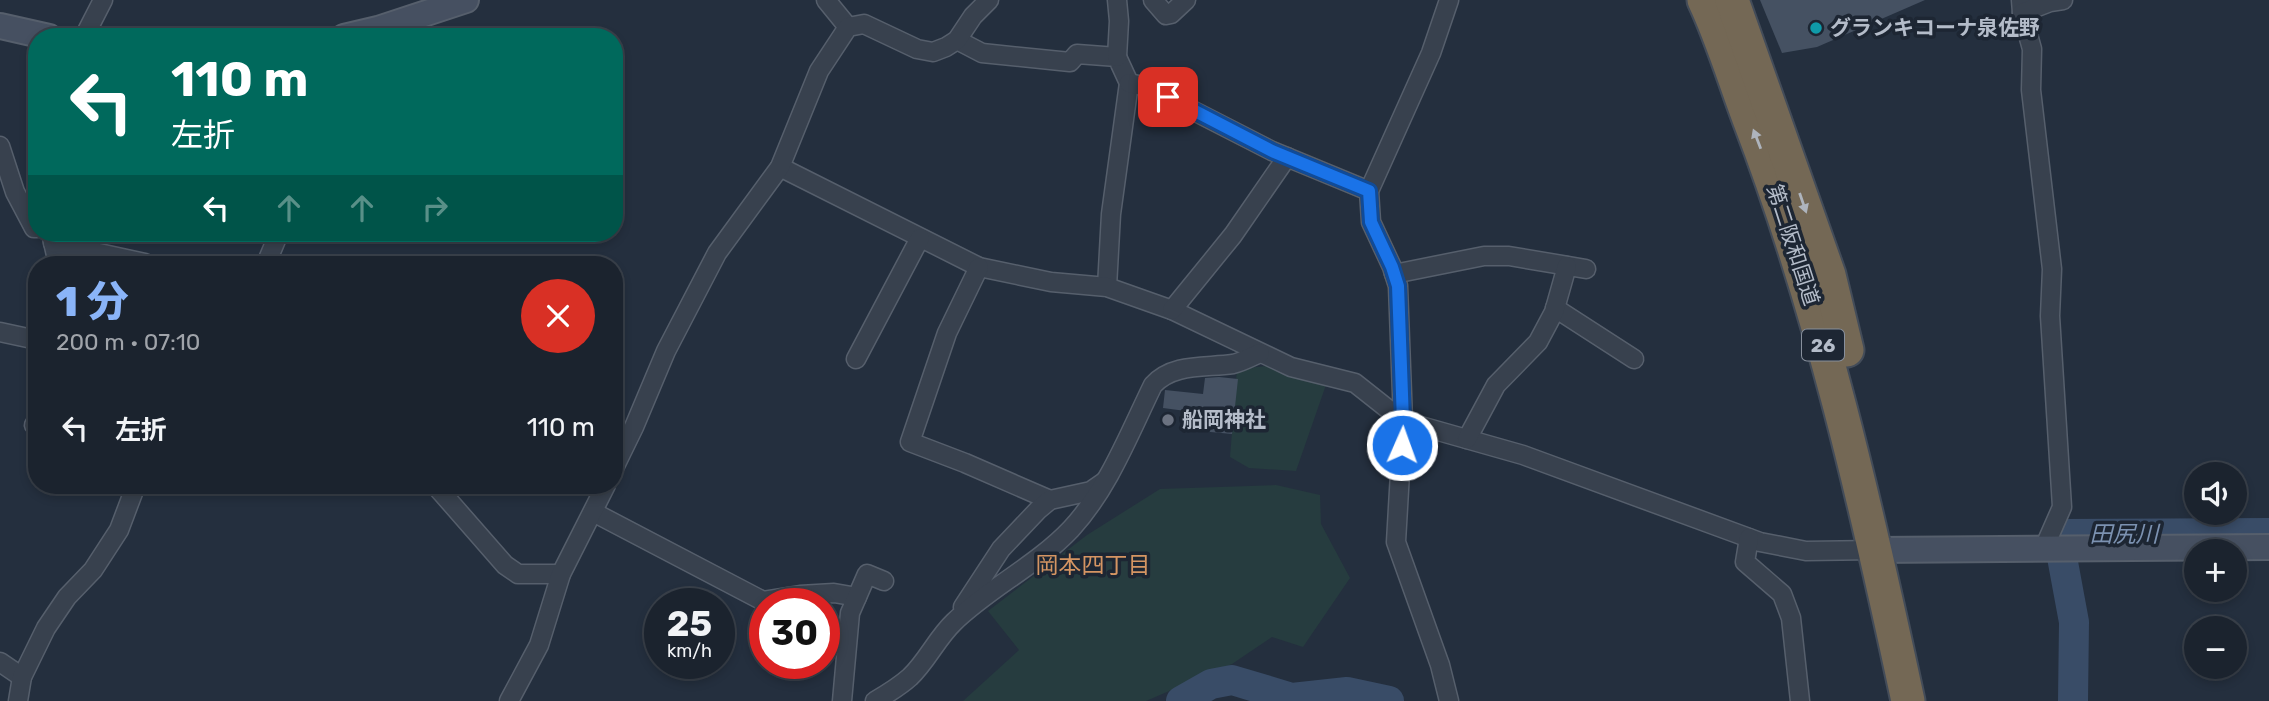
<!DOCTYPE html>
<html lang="ja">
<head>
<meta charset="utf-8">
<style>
  body { margin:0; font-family:Rubik,"Noto Sans JP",sans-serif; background:#242b36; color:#f1f3f6; height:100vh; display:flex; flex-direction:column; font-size:26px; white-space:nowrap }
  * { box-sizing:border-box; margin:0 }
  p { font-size:23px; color:#a0a4aa }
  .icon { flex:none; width:38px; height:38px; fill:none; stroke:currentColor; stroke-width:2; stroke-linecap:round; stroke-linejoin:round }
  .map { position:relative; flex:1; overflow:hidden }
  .details { position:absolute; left:28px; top:256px; width:595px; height:238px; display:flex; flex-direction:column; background:#1b232e; border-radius:28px; box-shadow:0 4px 10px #0003,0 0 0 2px #39404a }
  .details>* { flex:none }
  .top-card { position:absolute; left:28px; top:28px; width:595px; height:214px; border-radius:28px; box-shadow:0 4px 10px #0003,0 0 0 2px #39404a; background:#00695c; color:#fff; overflow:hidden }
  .tools { position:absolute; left:2184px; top:462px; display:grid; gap:14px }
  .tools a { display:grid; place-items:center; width:63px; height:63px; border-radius:50%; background:#1b232e; box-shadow:0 4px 10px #0003,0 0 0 2px #39404a; font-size:35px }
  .speed { position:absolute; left:644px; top:588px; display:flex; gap:14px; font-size:35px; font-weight:700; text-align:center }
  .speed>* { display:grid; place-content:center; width:91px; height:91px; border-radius:50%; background:#1b232e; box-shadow:0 4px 10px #0003,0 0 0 2px #39404a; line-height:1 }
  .speed small { font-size:18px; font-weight:400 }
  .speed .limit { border:10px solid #d22; background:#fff; color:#111 }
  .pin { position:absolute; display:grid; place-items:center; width:60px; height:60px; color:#fff; margin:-30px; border-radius:14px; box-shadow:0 4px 10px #0006 }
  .me { position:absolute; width:77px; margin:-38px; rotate:2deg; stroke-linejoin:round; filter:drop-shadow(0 0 5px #0008) }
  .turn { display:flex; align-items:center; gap:24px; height:147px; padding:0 28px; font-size:32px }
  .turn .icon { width:91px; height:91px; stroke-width:2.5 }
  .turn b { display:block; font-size:49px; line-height:60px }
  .lanes { display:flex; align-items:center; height:66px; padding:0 28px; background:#0003; justify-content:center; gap:35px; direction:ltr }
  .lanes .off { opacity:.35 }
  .round { display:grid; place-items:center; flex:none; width:74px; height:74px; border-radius:37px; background:#242b36 }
  .head { display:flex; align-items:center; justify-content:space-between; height:119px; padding:0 28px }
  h1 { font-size:42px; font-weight:800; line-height:52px; color:#8ab4f8 }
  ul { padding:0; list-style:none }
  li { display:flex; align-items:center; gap:21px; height:105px; padding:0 28px }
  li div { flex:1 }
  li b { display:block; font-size:26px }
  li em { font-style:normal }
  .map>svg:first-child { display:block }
</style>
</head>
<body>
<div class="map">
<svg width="2269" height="701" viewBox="0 0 2269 701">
  <rect width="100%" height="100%" fill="#242f3e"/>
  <g fill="#263c3f">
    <path d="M 1267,366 L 1294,370 L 1327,382 L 1296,471 L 1249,468 L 1230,457 L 1237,369 Z"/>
    <path d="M 1276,485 L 1320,495 L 1321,524 L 1350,578 L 1303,647 L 1272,637 L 1232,664 L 1146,701 L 963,701 L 1019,650 L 988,611 L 1087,535 L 1160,489 Z"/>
  </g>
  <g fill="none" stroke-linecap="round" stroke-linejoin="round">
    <g stroke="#394c67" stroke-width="30">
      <path d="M 1181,701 L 1211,684 L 1232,680 L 1292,698 L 1347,692 L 1389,701"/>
      <path d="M 2073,701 L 2074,622 L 2062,557 L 2063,534 L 2269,533"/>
    </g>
  </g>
  <g fill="#455162">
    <path d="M 1760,0 L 1925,0 L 1817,47 L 1782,53 Z"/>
    <path d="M 1219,377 L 1238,379 L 1232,434 L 1200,431 L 1201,413 L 1163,408 L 1165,390 L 1203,394 L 1205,378 Z"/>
  </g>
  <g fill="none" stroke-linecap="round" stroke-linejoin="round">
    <defs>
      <g id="street">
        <path d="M 826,0 L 848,27"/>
        <path d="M 1153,0 L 1166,15 L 1171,14 L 1186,0"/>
        <path d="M 1449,0 L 1431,53 L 1369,191 L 1371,222 L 1392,267 L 1398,286 L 1403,421 L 1396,542 L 1440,665 L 1449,701"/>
        <path d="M 2021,0 L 2022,13 L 2032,49 L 2031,90 L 2052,269 L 2050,316 L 2062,507 L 2044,548"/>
        <path d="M 2022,13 L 2050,2 L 2063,0"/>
        <path d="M 84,37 L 103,0"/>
        <path d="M 957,40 L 982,53 L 1070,62 L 1077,54 L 1117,57 L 1129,83 L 1111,214 L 1107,287"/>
        <path d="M 1117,57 L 1119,21 L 1117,0"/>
        <path d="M 1129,83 L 1147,87 L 1272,151 L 1369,191"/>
        <path d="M 0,146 L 15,192 L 34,228 L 37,228"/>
        <path d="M 780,167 L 979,267 L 1051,282 L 1107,287 L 1172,310 L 1291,367 L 1355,383 L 1403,421 L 1523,455 L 1760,542 L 1806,551 L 1876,550"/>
        <path d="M 51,233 L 58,264"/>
        <path d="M 53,243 L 145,263"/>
        <path d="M 266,264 L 279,233"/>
        <path d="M 979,267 L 947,333 L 910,442 L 965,463 L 1050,500"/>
        <path d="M 1394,274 L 1484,256 L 1509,256 L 1586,269"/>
        <path d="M 1555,308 L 1634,359"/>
        <path d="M 1172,310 L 1233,235 L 1287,157"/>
        <path d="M 0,332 L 37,340"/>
        <path d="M 856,359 L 920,238"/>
        <path d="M 34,425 L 37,426"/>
        <path d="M 1467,439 L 1496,385 L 1538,342 L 1554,312 L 1567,266"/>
        <path d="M 614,468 L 634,427 L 666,351 L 717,253 L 780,167 L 819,71 L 848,27 L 864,24 L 917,49 L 933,52 L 946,47 L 957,40 L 973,16 L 989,0"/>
        <path d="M 435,485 L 505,565 L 518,574 L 561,574"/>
        <path d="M 593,512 L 763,601 L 800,595 L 834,593 L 857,597"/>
        <path d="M 1749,538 L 1745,562 L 1782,594 L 1791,618 L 1800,701"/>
        <path d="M 963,607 L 1001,549 L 1038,510 L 1050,500 L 1091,491 L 1104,482"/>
        <path d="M 0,662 L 22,677"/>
        <path d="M 18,701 L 22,677 L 46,628 L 67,597 L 93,570 L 119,530 L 136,485"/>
        <path d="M 509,701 L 539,645 L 561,574 L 606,485"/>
        <path d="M 842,701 L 850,613 L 867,574 L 884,581"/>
        <path d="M 875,701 C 887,694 900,686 910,677 C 927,661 937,638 954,622 C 989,588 1037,565 1071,529 C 1108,489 1129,434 1153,385 C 1173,363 1205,368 1233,364 C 1242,362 1251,357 1260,353"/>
      </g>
      <g id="secondary">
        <path d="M 0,26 L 49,37"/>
        <path d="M 344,37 L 378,29 L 466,0"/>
        <path d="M 1876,550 L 2269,547"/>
      </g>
      <g id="highway">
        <path d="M 1704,0 C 1722,38 1734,79 1749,119 C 1821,307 1866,504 1908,701"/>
        <path d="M 1732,0 L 1829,275 L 1847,350"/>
      </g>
    </defs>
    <use href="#street" stroke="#565f6c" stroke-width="21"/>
    <use href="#secondary" stroke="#565f6c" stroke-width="28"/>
    <use href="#highway" stroke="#434c59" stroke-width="37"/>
    <use href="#street" stroke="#38414e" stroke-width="18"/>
    <use href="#secondary" stroke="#465061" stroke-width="24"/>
    <use href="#highway" stroke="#746855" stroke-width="33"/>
  </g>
  <defs><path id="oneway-solid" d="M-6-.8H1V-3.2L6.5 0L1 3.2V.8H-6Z" transform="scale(1.75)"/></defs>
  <g fill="#aeb4bd">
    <use href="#oneway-solid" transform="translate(1757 139) rotate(-111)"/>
    <use href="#oneway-solid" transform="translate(1803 203) rotate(71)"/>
  </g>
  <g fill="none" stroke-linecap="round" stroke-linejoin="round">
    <defs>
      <path id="route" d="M 1168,97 L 1272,151 L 1369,191 L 1371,222 L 1392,267 L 1398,286 L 1403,421 L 1402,445"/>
    </defs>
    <use href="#route" stroke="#114b97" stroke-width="18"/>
    <use href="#route" stroke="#1a73e8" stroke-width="12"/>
  </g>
  <circle fill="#0f9aa8" stroke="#1d2633" stroke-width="2.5" cx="1816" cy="28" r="7"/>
  <circle fill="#6b7280" stroke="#1d2633" stroke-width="2.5" cx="1168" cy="420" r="7"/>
  <g text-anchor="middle" stroke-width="7" stroke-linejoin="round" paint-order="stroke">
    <rect fill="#1d2633" stroke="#878f9c" stroke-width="2" x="1802" y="329.5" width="42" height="31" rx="5"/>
    <g font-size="19" font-weight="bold" fill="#b4bcc9">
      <text x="1823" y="352">26</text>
    </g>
    <g font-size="21" font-weight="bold" fill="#b4bcc9" stroke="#1d2633" text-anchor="start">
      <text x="1830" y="35">グランキコーナ泉佐野</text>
      <text x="1182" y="427">船岡神社</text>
    </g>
    <g font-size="21" fill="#b4bcc9" stroke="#1d2633">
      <text transform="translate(1793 245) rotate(72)" y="7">第二阪和国道</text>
    </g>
    <g font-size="23" font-style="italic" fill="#7c92b1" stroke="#1d2633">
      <text x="2124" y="542">田尻川</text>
    </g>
    <g font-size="23" fill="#d59563" stroke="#1d2633">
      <text x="1093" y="573">岡本四丁目</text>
    </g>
  </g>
</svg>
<div class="tools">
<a><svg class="icon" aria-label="sound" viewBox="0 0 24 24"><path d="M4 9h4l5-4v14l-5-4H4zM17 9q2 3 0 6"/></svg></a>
<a>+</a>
<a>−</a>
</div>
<div class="speed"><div>25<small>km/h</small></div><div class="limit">30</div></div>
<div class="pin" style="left:1168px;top:97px;background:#d93025"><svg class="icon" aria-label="arrive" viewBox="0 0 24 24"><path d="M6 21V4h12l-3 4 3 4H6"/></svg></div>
<svg class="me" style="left:1402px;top:445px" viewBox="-20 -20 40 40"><circle r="17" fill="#1a73e8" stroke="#fff" stroke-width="3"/><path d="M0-11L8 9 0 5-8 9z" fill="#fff"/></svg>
<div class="top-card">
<div class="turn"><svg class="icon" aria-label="left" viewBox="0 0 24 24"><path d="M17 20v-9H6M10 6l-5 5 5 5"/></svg><div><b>110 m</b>左折</div></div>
<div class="lanes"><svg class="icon" aria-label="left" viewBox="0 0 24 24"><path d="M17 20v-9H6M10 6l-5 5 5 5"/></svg><svg class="icon off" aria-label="ahead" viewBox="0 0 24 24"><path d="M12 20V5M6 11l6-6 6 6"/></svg><svg class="icon off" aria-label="ahead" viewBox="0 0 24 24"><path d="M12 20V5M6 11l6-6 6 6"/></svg><svg class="icon off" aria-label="right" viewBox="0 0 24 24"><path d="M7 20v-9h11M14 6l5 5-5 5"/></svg></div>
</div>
<section class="details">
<div class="head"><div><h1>1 分</h1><p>200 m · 07:10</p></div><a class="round" style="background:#d93025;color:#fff"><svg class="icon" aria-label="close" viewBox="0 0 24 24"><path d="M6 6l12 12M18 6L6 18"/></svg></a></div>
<ul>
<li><svg class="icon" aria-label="left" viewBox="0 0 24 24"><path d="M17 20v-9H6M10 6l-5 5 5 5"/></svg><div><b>左折</b></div><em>110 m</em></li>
</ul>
</section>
</div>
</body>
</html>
